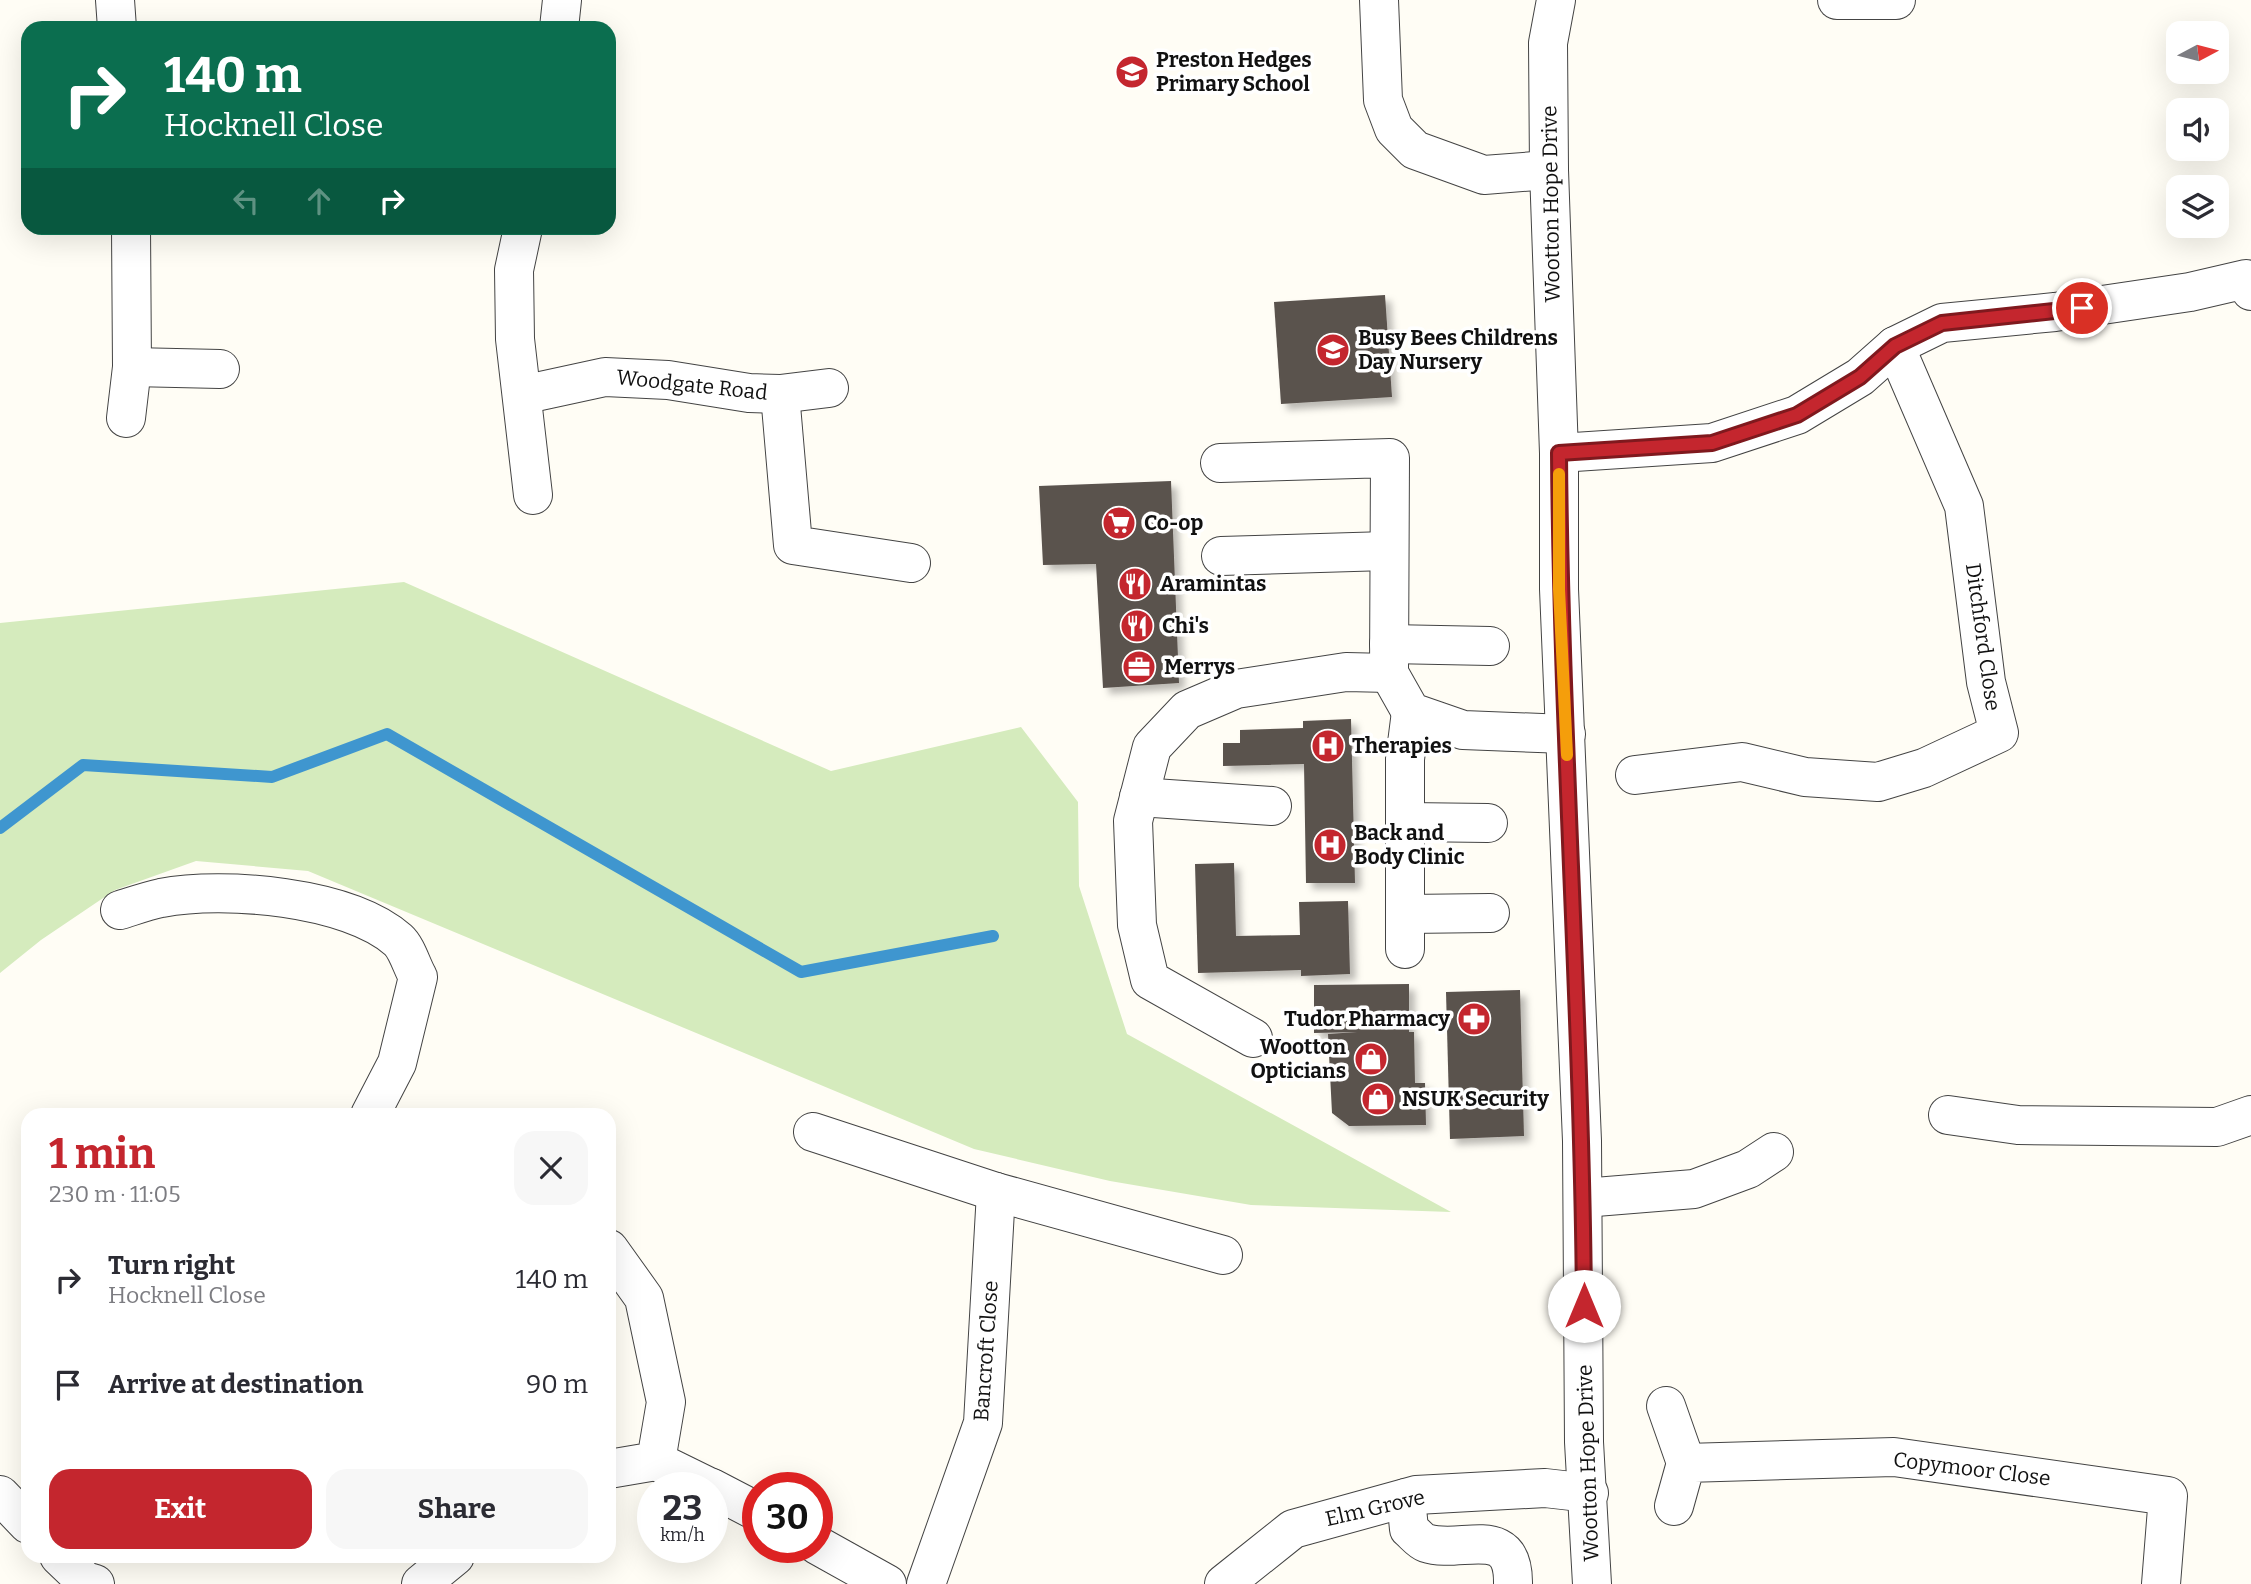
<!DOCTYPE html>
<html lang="en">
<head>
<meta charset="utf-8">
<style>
  body { margin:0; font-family:Bitter,serif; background:#f7f7f7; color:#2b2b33; height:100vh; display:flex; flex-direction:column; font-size:26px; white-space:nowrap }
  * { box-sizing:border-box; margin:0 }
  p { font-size:23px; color:#7c7c81 }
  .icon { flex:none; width:38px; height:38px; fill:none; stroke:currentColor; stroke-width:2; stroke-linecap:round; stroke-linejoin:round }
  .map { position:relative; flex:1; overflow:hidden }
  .drawer { position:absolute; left:21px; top:1108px; width:595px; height:455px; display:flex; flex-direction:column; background:#fff; border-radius:21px; box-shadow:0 7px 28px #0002 }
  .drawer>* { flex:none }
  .hud { position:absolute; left:21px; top:21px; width:595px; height:214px; border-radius:21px; box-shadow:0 7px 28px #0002; background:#0b6e4f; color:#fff; overflow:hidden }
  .needle { width:46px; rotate:83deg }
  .fabs { position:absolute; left:2166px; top:21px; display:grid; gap:14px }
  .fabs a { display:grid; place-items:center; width:63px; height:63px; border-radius:14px; background:#fff; box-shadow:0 7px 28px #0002; font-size:35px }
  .speed { position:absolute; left:637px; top:1472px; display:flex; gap:14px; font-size:35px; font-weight:700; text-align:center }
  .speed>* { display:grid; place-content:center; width:91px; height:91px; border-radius:50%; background:#fff; box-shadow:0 7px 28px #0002; line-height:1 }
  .speed small { font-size:18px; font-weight:400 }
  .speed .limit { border:10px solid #d22; background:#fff; color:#111 }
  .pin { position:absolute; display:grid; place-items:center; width:60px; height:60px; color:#fff; margin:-30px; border:4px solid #fff; border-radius:50%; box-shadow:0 2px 7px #0007 }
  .me { position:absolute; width:77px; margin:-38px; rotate:0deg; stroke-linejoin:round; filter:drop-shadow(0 0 5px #0008) }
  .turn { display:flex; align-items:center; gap:24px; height:147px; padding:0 28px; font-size:32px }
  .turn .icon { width:91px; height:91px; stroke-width:2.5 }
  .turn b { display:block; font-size:49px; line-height:60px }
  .lanes { display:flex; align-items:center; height:66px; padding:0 28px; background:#0003; justify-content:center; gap:35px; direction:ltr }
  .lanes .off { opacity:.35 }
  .round { display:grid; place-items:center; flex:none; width:74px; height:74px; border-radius:21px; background:#f7f7f7 }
  .headline { display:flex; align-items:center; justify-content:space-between; height:119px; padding:0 28px }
  h1 { font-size:42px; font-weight:700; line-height:52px; color:#c4262e }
  .button { display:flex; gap:14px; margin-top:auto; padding:14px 28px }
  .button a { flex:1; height:80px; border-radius:21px; background:#c4262e; color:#fff; font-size:28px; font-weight:700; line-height:80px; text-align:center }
  .button a+a { background:#f7f7f7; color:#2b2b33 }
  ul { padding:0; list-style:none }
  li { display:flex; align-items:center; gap:21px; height:105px; padding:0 28px }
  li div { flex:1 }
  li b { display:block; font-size:26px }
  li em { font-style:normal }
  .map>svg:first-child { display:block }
</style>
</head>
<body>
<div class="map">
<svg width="2251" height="1584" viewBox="0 0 2251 1584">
  <defs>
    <filter id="shadow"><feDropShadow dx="6" dy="6" stdDeviation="3.5" flood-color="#0004"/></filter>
  </defs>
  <rect width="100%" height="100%" fill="#fffdf5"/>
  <path fill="#d5ebbd" d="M 404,582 L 831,771 L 1021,727 L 1078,802 L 1079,886 L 1127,1034 L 1451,1212 L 1251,1205 L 1110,1181 L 974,1149 L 308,871 L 196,861 L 115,890 L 41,940 L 0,973 L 0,623 Z"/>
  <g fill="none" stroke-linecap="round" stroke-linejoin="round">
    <path stroke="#3f96cf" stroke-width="12" d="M 0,828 L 83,765 L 272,777 L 387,734 L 801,972 L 993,936"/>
  </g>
  <g fill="#5a524d" filter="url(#shadow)">
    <path d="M 1385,295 L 1392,397 L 1281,404 L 1274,302 Z"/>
    <path d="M 1171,481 L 1179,683 L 1103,688 L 1096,564 L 1043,565 L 1039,486 Z"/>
    <path d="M 1351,719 L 1355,883 L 1306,883 L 1304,764 L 1223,766 L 1223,743 L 1240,743 L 1240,730 L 1303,728 L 1303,721 Z"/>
    <path d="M 1234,863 L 1236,936 L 1300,935 L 1299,902 L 1348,901 L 1350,974 L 1301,976 L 1301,970 L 1198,973 L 1195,864 Z"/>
    <path d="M 1409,984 L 1409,1032 L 1414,1032 L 1415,1083 L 1425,1083 L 1426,1125 L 1349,1126 L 1332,1113 L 1328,1034 L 1357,1032 L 1314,1033 L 1314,985 Z"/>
    <path d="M 1520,990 L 1524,1136 L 1450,1139 L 1446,992 Z"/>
  </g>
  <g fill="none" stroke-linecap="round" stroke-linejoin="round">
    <defs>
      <g id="minor">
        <path d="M 115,0 L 117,28"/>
        <path d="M 1379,0 L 1383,100 L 1394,129 L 1415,150 L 1484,175 L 1549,170"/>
        <path d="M 1556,0 L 1548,43 L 1549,170 L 1559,453 L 1559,589 L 1582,1141 L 1584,1442 L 1592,1584"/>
        <path d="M 1837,0 L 1896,0"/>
        <path d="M 559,28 L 562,0"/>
        <path d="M 523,228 L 514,270 L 515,339 L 533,495"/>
        <path d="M 132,367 L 220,369"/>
        <path d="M 780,394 L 793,545 L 911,563"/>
        <path d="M 522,395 L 605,377 L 668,380 L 749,393 L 780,394 L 829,388"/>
        <path d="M 126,418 L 132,367 L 131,228"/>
        <path d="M 1559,453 L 1712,443 L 1797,415 L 1860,377 L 1895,346 L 1942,323 L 2055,312 L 2190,292 L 2246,279 L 2251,291"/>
        <path d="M 1220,463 L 1390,458 L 1389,673 L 1411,712 L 1463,730 L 1566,734"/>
        <path d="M 1221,556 L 1387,551"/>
        <path d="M 1389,644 L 1490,646"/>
        <path d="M 1635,775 L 1742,762 L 1805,777 L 1878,782 L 1924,768 L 1999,733 L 1986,682 L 1964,506 L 1895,346"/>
        <path d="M 1139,797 L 1272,806"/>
        <path d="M 1408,822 L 1488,823"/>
        <path d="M 120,910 C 133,906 147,901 161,898 C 224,886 348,896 398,940 C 407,948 412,967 418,977 L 397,1063 L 370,1115"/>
        <path d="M 1407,914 L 1490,913"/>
        <path d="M 1405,949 L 1405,759 L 1411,712"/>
        <path d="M 1253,1038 L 1150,980 L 1137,925 L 1133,821 L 1152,747 L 1187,710 L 1236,689 L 1346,672 L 1389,673"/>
        <path d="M 1948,1115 L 2018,1125 L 2217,1127 L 2251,1115"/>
        <path d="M 813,1132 L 996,1192 L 1223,1255"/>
        <path d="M 1583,1198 L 1694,1189 L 1748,1169 L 1774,1152"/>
        <path d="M 609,1249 L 644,1298 L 666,1402 L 656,1461 L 609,1469"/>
        <path d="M 1666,1406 L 1686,1463"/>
        <path d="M 656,1461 L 711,1488"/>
        <path d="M 712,1488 L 758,1512"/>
        <path d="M 0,1495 L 28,1524"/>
        <path d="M 1406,1498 L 1409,1529 C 1414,1533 1420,1541 1426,1543 C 1461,1555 1514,1521 1513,1584"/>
        <path d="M 1674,1506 L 1686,1463 L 1894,1457 L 2168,1496 L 2161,1584"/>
        <path d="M 817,1545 L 887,1584"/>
        <path d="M 59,1556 L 85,1581 L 95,1584"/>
        <path d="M 421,1584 L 455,1556"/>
        <path d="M 926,1584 L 983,1423 L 996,1192"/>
        <path d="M 1224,1584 L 1293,1529 L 1416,1495 L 1545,1488 L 1589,1493"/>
      </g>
    </defs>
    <use href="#minor" stroke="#444" stroke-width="40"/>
    <use href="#minor" stroke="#fff" stroke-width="38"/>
  </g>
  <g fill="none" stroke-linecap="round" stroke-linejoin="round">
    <defs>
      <path id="route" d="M 1584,1306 C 1582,1021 1561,737 1559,453 L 1712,443 L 1797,415 L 1860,377 L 1895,346 L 1942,323 L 2082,308"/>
    </defs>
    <use href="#route" stroke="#7f191e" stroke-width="18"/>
    <use href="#route" stroke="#c4262e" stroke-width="12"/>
    <path stroke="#f59e0b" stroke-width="12" d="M 1559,474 L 1559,589 L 1567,755"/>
  </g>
  <defs>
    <symbol id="school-disc" viewBox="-11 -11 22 22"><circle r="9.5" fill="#c4262e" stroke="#fff"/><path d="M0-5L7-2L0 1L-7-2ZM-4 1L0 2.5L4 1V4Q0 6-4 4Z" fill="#fff"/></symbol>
    <symbol id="supermarket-disc" viewBox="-11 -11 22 22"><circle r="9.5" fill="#c4262e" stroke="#fff"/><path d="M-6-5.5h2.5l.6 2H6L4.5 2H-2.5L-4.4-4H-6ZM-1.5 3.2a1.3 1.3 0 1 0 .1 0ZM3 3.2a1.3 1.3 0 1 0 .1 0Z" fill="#fff"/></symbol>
    <symbol id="restaurant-disc" viewBox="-11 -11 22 22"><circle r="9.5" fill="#c4262e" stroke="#fff"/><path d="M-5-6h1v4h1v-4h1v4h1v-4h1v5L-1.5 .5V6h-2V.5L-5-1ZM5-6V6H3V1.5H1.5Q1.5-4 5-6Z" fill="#fff"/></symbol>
    <symbol id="office-disc" viewBox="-11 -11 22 22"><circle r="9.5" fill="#c4262e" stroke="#fff"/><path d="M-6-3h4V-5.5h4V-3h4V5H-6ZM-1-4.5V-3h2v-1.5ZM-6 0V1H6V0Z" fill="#fff"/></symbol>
    <symbol id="hospital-disc" viewBox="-11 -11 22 22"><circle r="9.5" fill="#c4262e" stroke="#fff"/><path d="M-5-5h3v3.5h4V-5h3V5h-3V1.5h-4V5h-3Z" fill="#fff"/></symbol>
    <symbol id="pharmacy-disc" viewBox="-11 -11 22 22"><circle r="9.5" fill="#c4262e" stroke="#fff"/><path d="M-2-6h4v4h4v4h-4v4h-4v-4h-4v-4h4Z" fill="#fff"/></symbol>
    <symbol id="shop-disc" viewBox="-11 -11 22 22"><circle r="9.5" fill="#c4262e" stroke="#fff"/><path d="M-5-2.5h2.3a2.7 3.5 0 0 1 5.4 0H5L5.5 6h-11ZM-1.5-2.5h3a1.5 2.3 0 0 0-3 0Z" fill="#fff"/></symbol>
  </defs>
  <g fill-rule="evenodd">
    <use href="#school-disc" x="1113" y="53" width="38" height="38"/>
    <use href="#school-disc" x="1314" y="331" width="38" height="38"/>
    <use href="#supermarket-disc" x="1100" y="504" width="38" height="38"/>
    <use href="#restaurant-disc" x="1116" y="565" width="38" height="38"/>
    <use href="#restaurant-disc" x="1118" y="607" width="38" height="38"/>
    <use href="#office-disc" x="1120" y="648" width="38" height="38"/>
    <use href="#hospital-disc" x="1309" y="727" width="38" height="38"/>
    <use href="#hospital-disc" x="1311" y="826" width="38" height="38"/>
    <use href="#pharmacy-disc" x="1455" y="1000" width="38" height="38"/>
    <use href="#shop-disc" x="1352" y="1040" width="38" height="38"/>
    <use href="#shop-disc" x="1359" y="1080" width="38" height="38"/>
  </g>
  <g text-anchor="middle" stroke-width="7" stroke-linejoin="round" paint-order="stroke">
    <g font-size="21" font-weight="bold" fill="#111" stroke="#fff" text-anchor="start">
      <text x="1156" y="67">Preston Hedges<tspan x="1156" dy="24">Primary School</tspan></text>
      <text x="1358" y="345">Busy Bees Childrens<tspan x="1358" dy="24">Day Nursery</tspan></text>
      <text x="1144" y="530">Co-op</text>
      <text x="1160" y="591">Aramintas</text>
      <text x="1162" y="633">Chi's</text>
      <text x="1164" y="674">Merrys</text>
      <text x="1352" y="753">Therapies</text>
      <text x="1354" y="840">Back and<tspan x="1354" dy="24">Body Clinic</tspan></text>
      <text x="1450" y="1026" text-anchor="end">Tudor Pharmacy</text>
      <text x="1346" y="1054" text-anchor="end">Wootton<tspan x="1346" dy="24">Opticians</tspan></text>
      <text x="1402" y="1106">NSUK Security</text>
    </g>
    <g font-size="21" fill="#111" stroke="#fff">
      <text transform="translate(1551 204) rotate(-91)" y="7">Wootton Hope Drive</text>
      <text transform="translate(692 385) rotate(6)" y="7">Woodgate Road</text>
      <text transform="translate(1983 637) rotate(82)" y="7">Ditchford Close</text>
      <text transform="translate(986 1351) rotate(-86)" y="7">Bancroft Close</text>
      <text transform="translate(1588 1463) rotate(-92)" y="7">Wootton Hope Drive</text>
      <text transform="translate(1972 1469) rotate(7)" y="7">Copymoor Close</text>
      <text transform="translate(1375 1508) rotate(-13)" y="7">Elm Grove</text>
    </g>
  </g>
</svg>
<div class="fabs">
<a><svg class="needle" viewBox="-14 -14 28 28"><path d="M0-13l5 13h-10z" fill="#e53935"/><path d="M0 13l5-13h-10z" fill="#7c7c81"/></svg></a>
<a><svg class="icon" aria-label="sound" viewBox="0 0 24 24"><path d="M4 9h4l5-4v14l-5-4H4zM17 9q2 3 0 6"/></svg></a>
<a><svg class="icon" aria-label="layers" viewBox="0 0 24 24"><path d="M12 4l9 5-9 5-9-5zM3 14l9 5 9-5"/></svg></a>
</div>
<div class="speed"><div>23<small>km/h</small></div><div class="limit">30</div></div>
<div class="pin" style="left:2082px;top:308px;background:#d93025"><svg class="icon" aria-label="arrive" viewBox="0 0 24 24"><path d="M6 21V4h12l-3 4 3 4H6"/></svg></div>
<svg class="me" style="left:1584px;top:1306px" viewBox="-20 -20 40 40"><circle r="19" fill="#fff"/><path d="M0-13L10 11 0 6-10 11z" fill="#c4262e"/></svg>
<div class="hud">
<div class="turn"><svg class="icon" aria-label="right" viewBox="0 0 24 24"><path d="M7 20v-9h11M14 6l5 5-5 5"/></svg><div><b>140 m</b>Hocknell Close</div></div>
<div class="lanes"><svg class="icon off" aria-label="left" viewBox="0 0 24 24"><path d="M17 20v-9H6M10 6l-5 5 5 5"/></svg><svg class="icon off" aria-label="ahead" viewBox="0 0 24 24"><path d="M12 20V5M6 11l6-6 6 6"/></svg><svg class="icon" aria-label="right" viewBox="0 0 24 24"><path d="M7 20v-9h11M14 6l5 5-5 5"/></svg></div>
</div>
<section class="drawer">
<div class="headline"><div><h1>1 min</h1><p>230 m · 11:05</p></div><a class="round"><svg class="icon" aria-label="close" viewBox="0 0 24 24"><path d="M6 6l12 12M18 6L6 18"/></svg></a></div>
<ul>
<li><svg class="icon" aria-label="right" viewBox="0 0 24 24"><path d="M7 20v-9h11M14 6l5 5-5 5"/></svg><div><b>Turn right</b><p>Hocknell Close</p></div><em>140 m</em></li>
<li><svg class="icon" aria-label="arrive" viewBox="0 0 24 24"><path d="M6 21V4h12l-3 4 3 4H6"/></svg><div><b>Arrive at destination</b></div><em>90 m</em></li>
</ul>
<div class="button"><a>Exit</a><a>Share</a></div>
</section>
</div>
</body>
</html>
